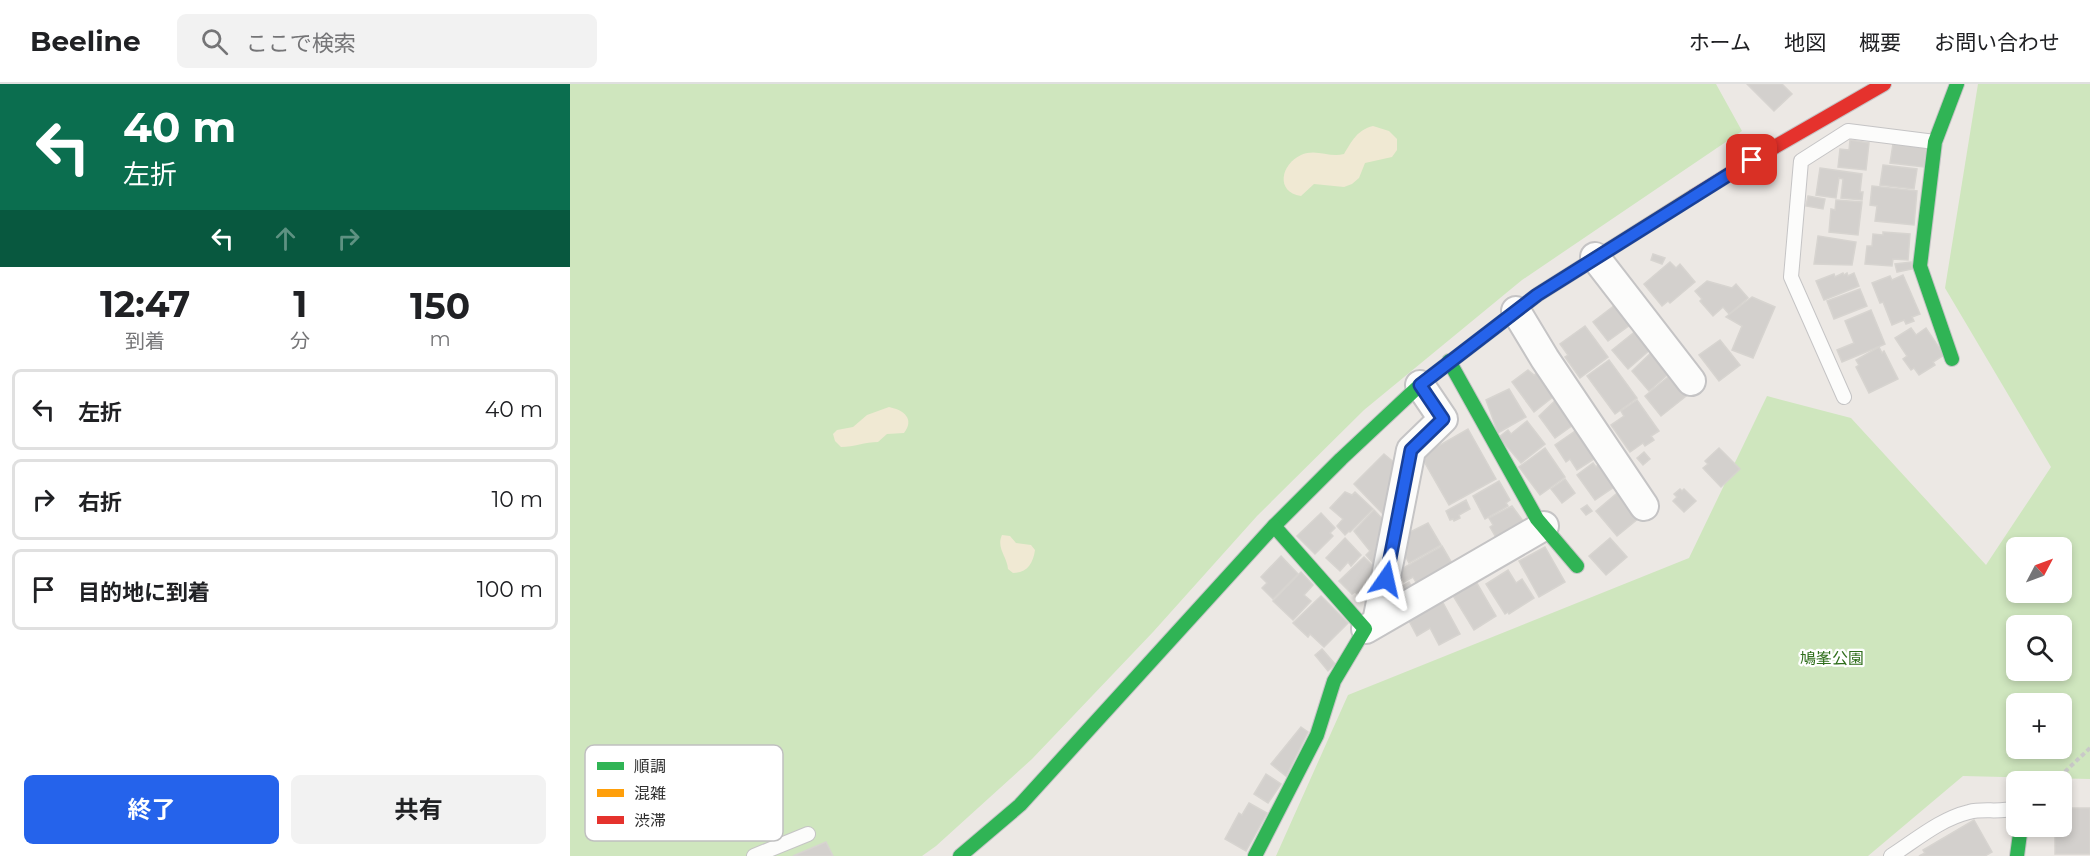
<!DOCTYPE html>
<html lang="ja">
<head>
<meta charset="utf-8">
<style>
  body { margin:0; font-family:Montserrat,"Noto Sans JP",sans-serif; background:#f2f2f2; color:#202124; height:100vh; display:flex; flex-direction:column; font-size:22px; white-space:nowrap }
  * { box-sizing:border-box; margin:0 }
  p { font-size:20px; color:#757577 }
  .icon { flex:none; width:33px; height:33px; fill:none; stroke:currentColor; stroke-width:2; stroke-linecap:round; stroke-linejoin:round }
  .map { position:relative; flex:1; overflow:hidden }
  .panel { display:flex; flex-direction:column; background:#fff; width:570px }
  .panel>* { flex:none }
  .banner { background:#0b6e4f; color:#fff; overflow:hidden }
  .needle { width:39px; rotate:49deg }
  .controls { position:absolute; left:1436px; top:453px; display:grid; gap:12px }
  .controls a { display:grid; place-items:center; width:66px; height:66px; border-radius:9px; background:#fff; box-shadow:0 3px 9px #0003; font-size:30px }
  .pin { position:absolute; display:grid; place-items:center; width:51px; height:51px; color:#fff; margin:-26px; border-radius:12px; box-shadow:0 3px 9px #0006 }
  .me { position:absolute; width:66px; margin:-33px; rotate:11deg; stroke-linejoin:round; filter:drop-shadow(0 0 4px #0008) }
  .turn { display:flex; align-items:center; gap:21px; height:126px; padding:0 24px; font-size:27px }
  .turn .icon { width:78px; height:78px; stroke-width:2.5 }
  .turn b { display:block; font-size:42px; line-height:51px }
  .lanes { display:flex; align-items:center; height:57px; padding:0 24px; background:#0003; justify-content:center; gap:30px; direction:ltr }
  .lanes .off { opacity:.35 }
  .eta { display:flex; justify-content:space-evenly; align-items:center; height:102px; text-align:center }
  .eta b { font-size:36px; font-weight:700; line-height:42px }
  .button { display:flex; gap:12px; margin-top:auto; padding:12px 24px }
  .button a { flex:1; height:69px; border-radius:9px; background:#2563eb; color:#fff; font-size:24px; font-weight:700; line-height:69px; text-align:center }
  .button a+a { background:#f2f2f2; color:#202124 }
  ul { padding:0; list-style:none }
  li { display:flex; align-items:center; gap:18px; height:81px; margin:0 12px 9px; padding:0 12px; border:3px solid #e0e0e0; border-radius:9px }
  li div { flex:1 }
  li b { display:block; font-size:22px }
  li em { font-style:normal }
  header { display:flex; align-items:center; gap:36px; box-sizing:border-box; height:84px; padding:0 30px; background:#fff; border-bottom:2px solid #e0e0e0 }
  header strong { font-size:28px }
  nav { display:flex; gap:33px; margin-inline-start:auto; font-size:21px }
  .search { width:420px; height:54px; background:#f2f2f2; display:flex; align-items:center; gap:15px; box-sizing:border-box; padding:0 21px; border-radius:9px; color:#757577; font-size:22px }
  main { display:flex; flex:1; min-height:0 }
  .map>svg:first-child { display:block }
</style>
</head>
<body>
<header>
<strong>Beeline</strong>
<div class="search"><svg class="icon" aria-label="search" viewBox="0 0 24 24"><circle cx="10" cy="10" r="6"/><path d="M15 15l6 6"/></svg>ここで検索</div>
<nav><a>ホーム</a><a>地図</a><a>概要</a><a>お問い合わせ</a></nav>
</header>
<main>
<section class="panel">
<div class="banner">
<div class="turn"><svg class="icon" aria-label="left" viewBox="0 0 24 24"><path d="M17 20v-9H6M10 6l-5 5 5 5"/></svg><div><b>40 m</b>左折</div></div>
<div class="lanes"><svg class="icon" aria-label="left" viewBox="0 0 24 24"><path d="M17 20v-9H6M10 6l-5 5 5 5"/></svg><svg class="icon off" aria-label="ahead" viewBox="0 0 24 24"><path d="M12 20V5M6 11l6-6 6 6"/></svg><svg class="icon off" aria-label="right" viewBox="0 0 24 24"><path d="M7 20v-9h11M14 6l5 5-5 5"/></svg></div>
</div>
<div class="eta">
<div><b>12:47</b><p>到着</p></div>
<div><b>1</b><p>分</p></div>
<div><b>150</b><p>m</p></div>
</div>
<ul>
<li><svg class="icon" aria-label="left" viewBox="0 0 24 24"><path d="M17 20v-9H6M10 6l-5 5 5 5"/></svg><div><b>左折</b></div><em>40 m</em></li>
<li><svg class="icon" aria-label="right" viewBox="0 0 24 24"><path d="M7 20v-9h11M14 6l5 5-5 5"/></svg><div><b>右折</b></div><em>10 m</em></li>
<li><svg class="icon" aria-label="arrive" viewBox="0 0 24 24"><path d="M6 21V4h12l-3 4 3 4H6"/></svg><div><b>目的地に到着</b></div><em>100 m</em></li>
</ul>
<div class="button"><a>終了</a><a>共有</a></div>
</section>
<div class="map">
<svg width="1520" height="772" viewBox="0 0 1520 772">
  <rect width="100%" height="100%" fill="#ece8e4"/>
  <g fill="#cfe6be" fill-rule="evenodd">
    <path d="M 0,0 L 1146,0 L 1172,47 L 952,196 L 794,326 L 687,432 L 583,548 L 462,675 L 366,762 L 352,772 L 0,772 Z"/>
    <path d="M 1408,0 L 1520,0 L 1520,695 L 1393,692 L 1298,772 L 706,772 L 778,611 L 1119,474 L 1197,312 L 1281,334 L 1416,481 L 1481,383 L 1375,204 ZM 1446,464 L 1491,464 L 1491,508 L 1446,508 ZM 1446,542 L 1491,542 L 1491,586 L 1446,586 ZM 1446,620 L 1491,620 L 1491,664 L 1446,664 Z"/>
  </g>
  <g fill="#f0e9d3">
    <path d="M 803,42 L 819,47 L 827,55 L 827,66 L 822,73 L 795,79 L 789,94 L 782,100 L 774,103 L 744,100 L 731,112 C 705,108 711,80 731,71 C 746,64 759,74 774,70 C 782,57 787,46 803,42 Z"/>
    <path d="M 319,323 C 334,326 345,335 334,349 L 317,350 L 308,358 C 295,358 284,363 271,363 L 265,357 L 263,350 L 267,346 L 283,343 L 297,331 Z"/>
    <path d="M 432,451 L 440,452 L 446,459 L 461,461 L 465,466 C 463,480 457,489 443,489 L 438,485 C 437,472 426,464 432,451 Z"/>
  </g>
  <g fill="#d3d0cd" stroke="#d7d4d0" stroke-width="1.5">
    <path d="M 1177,0 L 1212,0 L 1222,10 L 1204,27 Z"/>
    <path d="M 1280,56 L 1299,59 L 1296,86 L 1268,83 L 1270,65 L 1279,66 Z"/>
    <path d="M 1323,60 L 1356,64 L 1354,83 L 1320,79 Z"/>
    <path d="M 1313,81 L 1347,85 L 1344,105 L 1310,101 Z"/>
    <path d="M 1250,84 L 1292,90 L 1290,108 L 1293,108 L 1292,116 L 1271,114 L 1273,95 L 1269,94 L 1266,114 L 1246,111 Z"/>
    <path d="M 1302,102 L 1347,107 L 1344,141 L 1305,137 L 1307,122 L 1300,121 Z"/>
    <path d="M 1238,112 L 1255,115 L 1253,125 L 1236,122 Z"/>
    <path d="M 1266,116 L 1292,118 L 1288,151 L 1259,148 L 1261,125 L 1265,126 Z"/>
    <path d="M 1313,148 L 1340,150 L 1338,176 L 1323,175 L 1322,182 L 1295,180 L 1297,162 L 1302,162 L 1303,150 L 1313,151 Z"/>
    <path d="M 1248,152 L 1286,158 L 1282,181 L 1244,180 Z"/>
    <path d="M 1083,170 L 1095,174 L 1092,180 L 1081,176 Z"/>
    <path d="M 1100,178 L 1106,184 L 1110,180 L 1125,198 L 1100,219 L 1098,217 L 1092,222 L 1074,200 Z"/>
    <path d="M 1341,178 L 1342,185 L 1327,188 L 1325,180 Z"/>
    <path d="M 1273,189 L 1274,191 L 1277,189 L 1278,192 L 1284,189 L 1289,202 L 1254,216 L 1246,197 L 1264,190 L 1265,193 Z"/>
    <path d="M 1333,191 L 1350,230 L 1342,233 L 1344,237 L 1336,240 L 1334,236 L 1322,241 L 1313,218 L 1310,219 L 1302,199 L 1320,192 L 1322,196 Z"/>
    <path d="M 1137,197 L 1162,204 L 1166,200 L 1178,214 L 1159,230 L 1153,223 L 1143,232 L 1130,217 L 1132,215 L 1125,207 Z"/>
    <path d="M 1290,205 L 1297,222 L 1264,235 L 1257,217 Z"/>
    <path d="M 1182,213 L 1205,223 L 1183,274 L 1162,266 L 1172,242 L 1156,233 Z"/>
    <path d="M 1049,218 L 1064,238 L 1038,257 L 1023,238 Z"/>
    <path d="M 1301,226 L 1315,260 L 1272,278 L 1267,266 L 1284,259 L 1275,237 Z"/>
    <path d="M 1015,242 L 1038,273 L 1010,294 L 995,273 L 998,271 L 990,260 Z"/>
    <path d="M 1341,244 L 1346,251 L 1356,244 L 1374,271 L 1363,278 L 1365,281 L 1349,291 L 1344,284 L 1341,286 L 1333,275 L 1337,272 L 1325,254 Z"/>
    <path d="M 1067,246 L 1082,264 L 1058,285 L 1042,266 Z"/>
    <path d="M 1150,256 L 1170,281 L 1149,297 L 1129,271 Z"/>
    <path d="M 1309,263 L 1312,269 L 1314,267 L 1328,295 L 1299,309 L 1286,283 L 1289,281 L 1286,276 Z"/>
    <path d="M 1086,264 L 1104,285 L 1079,307 L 1062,287 Z"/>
    <path d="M 1039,276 L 1067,314 L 1045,330 L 1017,292 Z"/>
    <path d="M 958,286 L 964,291 L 968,289 L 988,309 L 964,328 L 942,298 Z"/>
    <path d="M 1103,289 L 1120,309 L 1091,332 L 1075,312 Z"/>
    <path d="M 939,305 L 956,333 L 928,349 L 916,316 Z"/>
    <path d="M 990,312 L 1003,341 L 985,354 L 969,332 Z"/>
    <path d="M 1067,316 L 1089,347 L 1081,352 L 1084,356 L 1075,362 L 1073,359 L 1060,368 L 1041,341 L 1054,332 L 1051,327 Z"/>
    <path d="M 957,337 L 975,360 L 951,379 L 929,353 L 938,346 L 941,350 Z"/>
    <path d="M 1011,343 L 1030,371 L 1007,386 L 1000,375 L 996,378 L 985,361 Z"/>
    <path d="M 898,345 L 926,395 L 879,421 L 851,372 Z"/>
    <path d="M 975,364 L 995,393 L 970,411 L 949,383 Z"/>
    <path d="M 1149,364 L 1170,385 L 1151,403 L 1133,384 L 1138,380 L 1135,377 Z"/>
    <path d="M 1074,368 L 1080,375 L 1073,381 L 1067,374 Z"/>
    <path d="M 814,370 L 827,381 L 814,431 L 784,400 Z"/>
    <path d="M 1023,379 L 1026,383 L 1028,381 L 1044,403 L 1025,416 L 1007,391 Z"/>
    <path d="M 995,395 L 1005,409 L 992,419 L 981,405 Z"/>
    <path d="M 929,397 L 940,416 L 936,419 L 938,422 L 915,435 L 903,412 Z"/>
    <path d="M 1052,405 L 1074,430 L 1047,452 L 1026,427 Z"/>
    <path d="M 1110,405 L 1112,407 L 1114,405 L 1126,417 L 1114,428 L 1103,417 L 1107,413 L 1104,410 Z"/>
    <path d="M 775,408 L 782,411 L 785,408 L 803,425 L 780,448 L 779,447 L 775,451 L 767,442 L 773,435 L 760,424 Z"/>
    <path d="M 896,416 L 900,425 L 889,431 L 890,434 L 884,437 L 883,435 L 880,436 L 876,427 Z"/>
    <path d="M 1017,421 L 1022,427 L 1016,431 L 1011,425 Z"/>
    <path d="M 942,422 L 956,441 L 928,457 L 920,443 L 923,441 L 919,434 Z"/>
    <path d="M 804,426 L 818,441 L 810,487 L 796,471 L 800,467 L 784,447 Z"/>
    <path d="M 751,429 L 765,444 L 760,449 L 763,452 L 745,470 L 727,452 Z"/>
    <path d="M 858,439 L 871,461 L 839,479 L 832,466 L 834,460 L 838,458 L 834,451 Z"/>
    <path d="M 775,454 L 791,471 L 781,482 L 778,478 L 770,487 L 756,474 Z"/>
    <path d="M 1040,454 L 1057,473 L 1036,491 L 1019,472 Z"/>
    <path d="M 872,462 L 883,481 L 848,502 L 843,493 L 834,498 L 828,487 Z"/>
    <path d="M 975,463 L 995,498 L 969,513 L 949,477 Z"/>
    <path d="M 711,472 L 728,490 L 703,515 L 692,504 L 697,499 L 691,493 Z"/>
    <path d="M 794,473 L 810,489 L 799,500 L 805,506 L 795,517 L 785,508 L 782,510 L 769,497 Z"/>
    <path d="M 938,486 L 946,499 L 952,495 L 964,514 L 939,530 L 938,528 L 935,530 L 916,500 Z"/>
    <path d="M 731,488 L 743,501 L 734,511 L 741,517 L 723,536 L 703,517 Z"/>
    <path d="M 905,496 L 926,532 L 904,546 L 882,510 Z"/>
    <path d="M 839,498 L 843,505 L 827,515 L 823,508 Z"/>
    <path d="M 751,512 L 778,539 L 754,563 L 740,550 L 738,553 L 723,539 Z"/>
    <path d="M 871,515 L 890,550 L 869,561 L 860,544 L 847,552 L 837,533 Z"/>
    <path d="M 752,565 L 765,580 L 758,587 L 745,571 Z"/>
    <path d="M 731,643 L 738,648 L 716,692 L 701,680 Z"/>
    <path d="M 696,690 L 711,700 L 698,719 L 684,710 Z"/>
    <path d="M 679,719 L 697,729 L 676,767 L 655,755 L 669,729 L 672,731 Z"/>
    <path d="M 1491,724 L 1520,724 L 1520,770 L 1485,770 L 1485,742 L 1491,742 Z"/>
    <path d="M 1404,736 L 1422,768 L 1415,772 L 1349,772 L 1355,769 L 1353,766 Z"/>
    <path d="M 256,758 L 263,772 L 223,772 Z"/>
  </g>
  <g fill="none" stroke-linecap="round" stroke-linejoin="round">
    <defs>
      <g id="lane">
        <path d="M 1274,313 L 1221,193 L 1231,77 L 1278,47 L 1365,58"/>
        <path d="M 184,772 L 238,750"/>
        <path d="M 1321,772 C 1346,756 1370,735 1399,728 C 1414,724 1429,729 1446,724"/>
      </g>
      <g id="street">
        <path d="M 1025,173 L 1121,297"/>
        <path d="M 946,227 L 975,275 L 1074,422"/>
        <path d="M 807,538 L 841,366 L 873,335 L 850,301"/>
        <path d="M 796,545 L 974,442"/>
      </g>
      <g id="fast">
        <path d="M 1382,275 L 1350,182 L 1365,58 L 1387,0"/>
        <path d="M 879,277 L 967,435 L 1007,482"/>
        <path d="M 390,772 L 450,721 L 704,442 L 771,375 L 850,301 L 949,225"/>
        <path d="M 685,772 L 747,651 L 764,597 L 795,545 L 704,442"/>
        <path d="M 1447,772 L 1451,742"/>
      </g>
      <path id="slow" d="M 949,225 L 967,211 L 1124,112"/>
      <path id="jam" d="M 1124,112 L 1182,76 L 1314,0"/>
    </defs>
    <use href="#lane" stroke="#c5c4c5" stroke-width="16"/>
    <use href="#street" stroke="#c5c4c5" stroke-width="32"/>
    <use href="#fast" stroke="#c5c4c5" stroke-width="16"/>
    <use href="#slow" stroke="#c5c4c5" stroke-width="16"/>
    <use href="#jam" stroke="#c5c4c5" stroke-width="16"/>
    <path stroke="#c9c9c8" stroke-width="4" stroke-dasharray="4.5 3" stroke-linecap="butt" d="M 1484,698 L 1520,664"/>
    <use href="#lane" stroke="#fcfcfb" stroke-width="14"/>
    <use href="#street" stroke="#fcfcfb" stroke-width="28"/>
    <use href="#fast" stroke="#30b455" stroke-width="14"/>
    <use href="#slow" stroke="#ff9f0a" stroke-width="14"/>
    <use href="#jam" stroke="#e5322d" stroke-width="14"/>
  </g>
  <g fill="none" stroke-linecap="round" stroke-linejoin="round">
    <defs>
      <path id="route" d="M 816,495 L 841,366 L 873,335 L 850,301 L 967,211 L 1182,76"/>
    </defs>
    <use href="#route" stroke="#184099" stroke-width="15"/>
    <use href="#route" stroke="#2563eb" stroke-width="10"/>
  </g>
  <g text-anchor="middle" stroke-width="4.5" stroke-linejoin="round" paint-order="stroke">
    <g font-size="16" fill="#2f6e1b" stroke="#fff">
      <text x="1262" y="580">鳩峯公園</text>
    </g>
  </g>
  <rect x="15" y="661" width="198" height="96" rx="9" fill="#fff" stroke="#c0c0c0" stroke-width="1.5"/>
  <rect x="27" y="678" width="27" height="8" fill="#30b455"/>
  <rect x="27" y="705" width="27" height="8" fill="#ff9f0a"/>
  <rect x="27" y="732" width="27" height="8" fill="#e5322d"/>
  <g font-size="16" fill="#2e2e2e">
    <text x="64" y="688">順調</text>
    <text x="64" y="715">混雑</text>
    <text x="64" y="742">渋滞</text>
  </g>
</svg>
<div class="controls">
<a><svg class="needle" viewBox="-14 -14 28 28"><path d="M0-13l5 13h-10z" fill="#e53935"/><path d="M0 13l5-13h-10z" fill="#757577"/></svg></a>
<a><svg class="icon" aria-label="search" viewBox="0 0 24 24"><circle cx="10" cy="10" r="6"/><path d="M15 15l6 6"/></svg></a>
<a>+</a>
<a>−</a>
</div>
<div class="pin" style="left:1182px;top:76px;background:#d93025"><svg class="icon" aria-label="arrive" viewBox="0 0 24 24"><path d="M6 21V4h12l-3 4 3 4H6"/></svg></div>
<svg class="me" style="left:816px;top:495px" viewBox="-20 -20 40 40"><path d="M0-17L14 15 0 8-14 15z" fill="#2563eb" stroke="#fff" stroke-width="4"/></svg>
</div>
</main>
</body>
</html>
